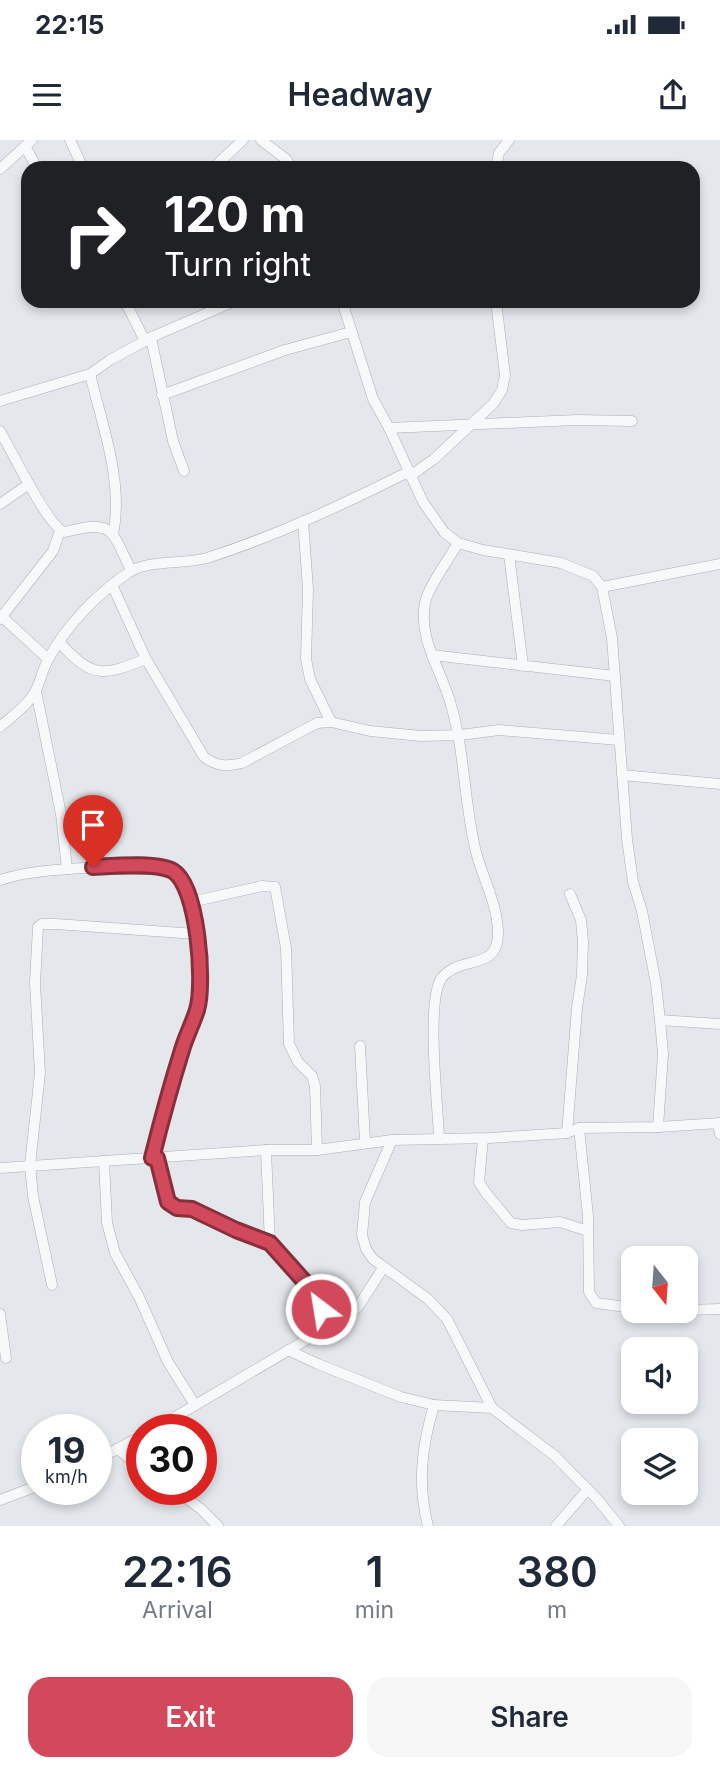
<!DOCTYPE html>
<html lang="en">
<head>
<meta charset="utf-8">
<style>
  body { margin:0; font-family:Inter,sans-serif; background:#f6f6f7; color:#1f2937; height:100vh; display:flex; flex-direction:column; font-size:26px; white-space:nowrap }
  * { box-sizing:border-box; margin:0 }
  p { font-size:23px; color:#747a83 }
  .icon { flex:none; width:38px; height:38px; fill:none; stroke:currentColor; stroke-width:2; stroke-linecap:round; stroke-linejoin:round }
  .map { position:relative; height:1386px; overflow:hidden }
  .sheet { display:flex; flex-direction:column; background:#fff; flex:1 }
  .sheet>* { flex:none }
  .guide { position:absolute; left:21px; top:21px; width:679px; height:147px; border-radius:21px; box-shadow:0 4px 10px #0003; background:#202124; color:#fff; overflow:hidden }
  .needle { width:46px; rotate:163deg }
  .buttons { position:absolute; left:621px; top:1106px; display:grid; gap:14px }
  .buttons a { display:grid; place-items:center; width:77px; height:77px; border-radius:14px; background:#fff; box-shadow:0 4px 10px #0003; font-size:35px }
  .speed { position:absolute; left:21px; top:1274px; display:flex; gap:14px; font-size:35px; font-weight:700; text-align:center }
  .speed>* { display:grid; place-content:center; width:91px; height:91px; border-radius:50%; background:#fff; box-shadow:0 4px 10px #0003; line-height:1 }
  .speed small { font-size:18px; font-weight:400 }
  .speed .limit { border:10px solid #d22; background:#fff; color:#111 }
  .pin { position:absolute; display:grid; place-items:center; width:60px; height:60px; color:#fff; margin:-72px -30px; border-radius:50% 50% 50% 0; rotate:-45deg; box-shadow:0 0 7px #0007 }
  .pin .icon { rotate:45deg }
  .me { position:absolute; width:77px; margin:-38px; rotate:329deg; stroke-linejoin:round; filter:drop-shadow(0 0 5px #0008) }
  .turn { display:flex; align-items:center; gap:24px; height:147px; padding:0 28px; font-size:32px }
  .turn .icon { width:91px; height:91px; stroke-width:2.5 }
  .turn b { display:block; font-size:49px; line-height:60px }
  .eta { display:flex; justify-content:space-evenly; align-items:center; height:119px; text-align:center }
  .eta b { font-size:42px; font-weight:600; line-height:49px }
  .cta { display:flex; gap:14px; margin-top:auto; padding:14px 28px }
  .cta a { flex:1; height:80px; border-radius:21px; background:#d1495b; color:#fff; font-size:28px; font-weight:600; line-height:80px; text-align:center }
  .cta a+a { background:#f6f6f7; color:#1f2937 }
  .status { display:flex; justify-content:space-between; align-items:center; height:49px; padding:0 35px; background:#fff; direction:ltr }
  .status svg { height:19px; fill:currentColor }
  header { display:flex; justify-content:space-between; align-items:center; height:91px; padding:0 28px; background:#fff; font-size:32px; font-weight:600 }
  .map>svg:first-child { display:block }
</style>
</head>
<body>
<div class="status"><b>22:15</b><svg viewBox="0 0 49 12"><path d="M0 12V9h3v3zM5 12V6h3v6zM10 12V3h3v9zM15 12V0h3v12zM26 1h20v11H26zM47 4h2v5h-2z"/></svg></div>
<header><svg class="icon" aria-label="menu" viewBox="0 0 24 24"><path d="M4 6h16M4 12h16M4 18h16"/></svg>Headway<svg class="icon" aria-label="share" viewBox="0 0 24 24"><path d="M12 15V3M7 8l5-5 5 5M5 13v7h14v-7"/></svg></header>
<div class="map">
<svg width="720" height="1386" viewBox="0 0 720 1386">
  <rect width="100%" height="100%" fill="#e4e7ec"/>
  <g fill="none" stroke-linecap="round" stroke-linejoin="round">
    <defs>
      <g id="street">
        <path d="M 70,0 L 83,28"/>
        <path d="M 261,0 L 286,19 L 292,28"/>
        <path d="M 25,6 L 37,28"/>
        <path d="M 213,28 L 243,0"/>
        <path d="M 496,28 L 499,13 L 509,0"/>
        <path d="M 0,29 L 32,0"/>
        <path d="M 121,161 L 128,167 L 145,201"/>
        <path d="M 342,161 L 373,259 L 389,288 L 423,362 L 444,392 L 458,403 L 483,410 L 561,423 L 593,436 L 602,447 L 612,498 L 627,699 L 633,742 L 642,771 L 656,844 L 660,880 L 663,914 L 658,987"/>
        <path d="M 151,198 L 173,301 L 184,331"/>
        <path d="M 90,234 C 102,285 124,342 113,395"/>
        <path d="M 162,255 L 285,210 L 351,192"/>
        <path d="M 0,261 L 90,234 L 110,220 L 154,196 L 235,161"/>
        <path d="M 389,288 L 577,280 L 632,281"/>
        <path d="M 0,291 C 11,309 48,388 65,392 C 114,379 111,390 131,430"/>
        <path d="M 410,336 L 434,319 L 493,264 L 502,250 L 505,235 L 496,161"/>
        <path d="M 0,364 L 29,344"/>
        <path d="M 303,381 L 308,449 L 306,519 L 310,539 L 331,582"/>
        <path d="M 509,415 L 523,526"/>
        <path d="M 112,445 L 146,519 L 204,617 C 217,626 226,627 242,623 L 317,583 L 331,582 L 370,591 L 421,596 L 460,595 L 499,590 L 619,600"/>
        <path d="M 602,447 L 720,424"/>
        <path d="M 0,475 L 48,519"/>
        <path d="M 0,479 L 53,411 L 60,391"/>
        <path d="M 60,503 C 93,539 103,536 146,519"/>
        <path d="M 432,515 L 615,536"/>
        <path d="M 36,551 L 61,674 L 67,729"/>
        <path d="M 0,587 C 12,576 30,564 37,548 C 41,539 43,528 49,518 C 66,486 98,453 128,433 C 148,419 182,425 207,418 C 276,396 344,364 408,332"/>
        <path d="M 622,635 L 720,644"/>
        <path d="M 0,740 C 31,730 67,729 100,727 C 118,726 160,723 174,732 C 198,748 205,844 197,870 C 180,920 165,967 152,1018"/>
        <path d="M 191,762 L 262,746 L 275,747 L 286,808 L 289,904 L 298,922 L 312,936 L 315,946 L 317,1010"/>
        <path d="M 660,880 L 720,884"/>
        <path d="M 360,906 L 365,1002"/>
        <path d="M 718,984 L 720,994"/>
        <path d="M 579,988 L 588,1076 L 589,1152 L 596,1163 L 634,1168"/>
        <path d="M 567,993 L 577,868 L 582,835 L 583,802 L 581,780 L 570,754"/>
        <path d="M 439,998 C 438,966 426,863 441,839 C 459,814 498,832 498,794 C 498,765 483,739 476,712 C 464,663 465,613 451,565 C 442,531 418,500 425,463 C 427,449 450,417 458,403"/>
        <path d="M 483,999 L 479,1042 L 486,1053 L 511,1083 L 522,1085 L 560,1082 L 588,1091"/>
        <path d="M 392,1000 L 365,1062 L 362,1095 L 366,1109 L 373,1119 L 428,1159 L 447,1179 L 492,1268"/>
        <path d="M 266,1010 L 270,1103"/>
        <path d="M 157,1018 L 168,1062 L 177,1068 L 192,1069 L 236,1090 L 270,1103 L 317,1157 L 325,1191"/>
        <path d="M 104,1021 L 107,1083 L 115,1113 L 139,1157 L 168,1222 L 195,1265"/>
        <path d="M 0,1028 L 266,1010 L 317,1010 L 392,1000 L 490,998 L 567,993 L 579,988 L 658,987 L 720,983"/>
        <path d="M 52,1145 L 33,1056 L 30,1025 L 40,933 L 35,843 L 38,787 L 42,784 L 56,784 L 196,794"/>
        <path d="M 686,1170 L 720,1169"/>
        <path d="M 0,1174 L 6,1218"/>
        <path d="M 288,1210 L 318,1224 L 401,1257 L 434,1265 L 492,1268 L 555,1316 L 598,1360 L 619,1386"/>
        <path d="M 153,1290 L 345,1177 L 358,1167 L 383,1128"/>
        <path d="M 119,1310 L 142,1329"/>
        <path d="M 96,1320 L 142,1296"/>
        <path d="M 174,1349 L 201,1369 L 218,1386"/>
        <path d="M 0,1360 L 37,1346"/>
        <path d="M 428,1386 C 417,1343 422,1306 434,1265"/>
        <path d="M 556,1386 L 588,1349"/>
      </g>
    </defs>
    <use href="#street" stroke="#a9aeb7" stroke-width="11"/>
    <use href="#street" stroke="#f7f8fa" stroke-width="10"/>
  </g>
  <g fill="none" stroke-linecap="round" stroke-linejoin="round">
    <defs>
      <path id="route" d="M 93,727 C 113,726 157,722 173,731 C 198,746 205,844 197,870 C 193,883 186,896 182,910 C 171,945 161,982 152,1018 L 157,1018 L 168,1062 L 177,1068 L 192,1069 L 236,1090 L 270,1103 L 312,1150 L 321,1169"/>
    </defs>
    <use href="#route" stroke="#882f3b" stroke-width="18"/>
    <use href="#route" stroke="#d1495b" stroke-width="12"/>
  </g>
</svg>
<div class="buttons">
<a><svg class="needle" viewBox="-14 -14 28 28"><path d="M0-13l5 13h-10z" fill="#e53935"/><path d="M0 13l5-13h-10z" fill="#747a83"/></svg></a>
<a><svg class="icon" aria-label="sound" viewBox="0 0 24 24"><path d="M4 9h4l5-4v14l-5-4H4zM17 9q2 3 0 6"/></svg></a>
<a><svg class="icon" aria-label="layers" viewBox="0 0 24 24"><path d="M12 4l9 5-9 5-9-5zM3 14l9 5 9-5"/></svg></a>
</div>
<div class="speed"><div>19<small>km/h</small></div><div class="limit">30</div></div>
<div class="pin" style="left:93px;top:727px;background:#d93025"><svg class="icon" aria-label="arrive" viewBox="0 0 24 24"><path d="M6 21V4h12l-3 4 3 4H6"/></svg></div>
<svg class="me" style="left:321px;top:1169px" viewBox="-20 -20 40 40"><circle r="17" fill="#d1495b" stroke="#fff" stroke-width="3"/><path d="M0-11L8 9 0 5-8 9z" fill="#fff"/></svg>
<div class="guide">
<div class="turn"><svg class="icon" aria-label="right" viewBox="0 0 24 24"><path d="M7 20v-9h11M14 6l5 5-5 5"/></svg><div><b>120 m</b>Turn right</div></div>
</div>
</div>
<section class="sheet">
<div class="eta">
<div><b>22:16</b><p>Arrival</p></div>
<div><b>1</b><p>min</p></div>
<div><b>380</b><p>m</p></div>
</div>
<div class="cta"><a>Exit</a><a>Share</a></div>
</section>
</body>
</html>
